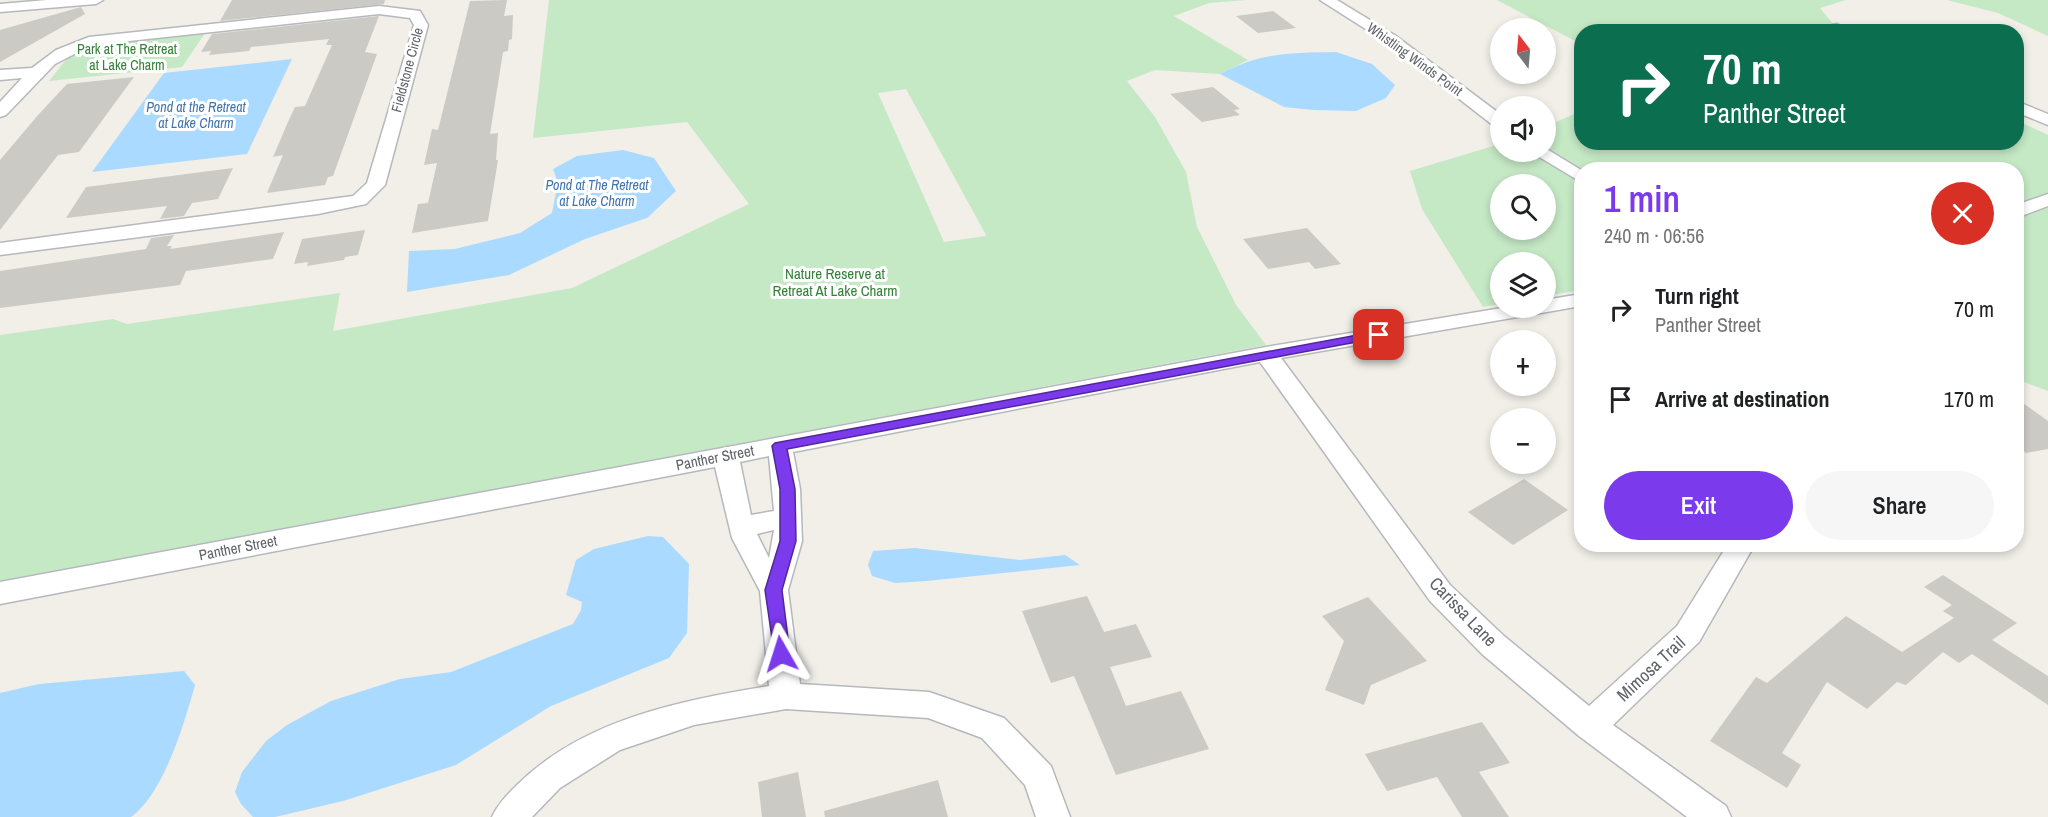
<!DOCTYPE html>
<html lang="en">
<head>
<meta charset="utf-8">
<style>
  body { margin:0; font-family:"Archivo Narrow",sans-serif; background:#f6f6f6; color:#202124; height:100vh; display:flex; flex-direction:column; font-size:22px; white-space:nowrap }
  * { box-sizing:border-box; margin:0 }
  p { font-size:20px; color:#757577 }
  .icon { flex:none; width:33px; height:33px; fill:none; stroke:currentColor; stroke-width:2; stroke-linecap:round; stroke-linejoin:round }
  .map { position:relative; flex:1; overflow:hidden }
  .drawer { position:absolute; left:1574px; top:162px; width:450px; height:390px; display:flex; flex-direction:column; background:#fff; border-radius:24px; box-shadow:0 3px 9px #0003 }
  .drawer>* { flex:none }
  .guide { position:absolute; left:1574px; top:24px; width:450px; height:126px; border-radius:24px; box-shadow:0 3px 9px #0003; background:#0b6e4f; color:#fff; overflow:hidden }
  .needle { width:39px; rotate:344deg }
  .tools { position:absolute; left:1490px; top:18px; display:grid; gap:12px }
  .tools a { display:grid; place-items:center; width:66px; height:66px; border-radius:50%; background:#fff; box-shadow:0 3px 9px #0003; font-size:30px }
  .pin { position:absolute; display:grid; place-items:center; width:51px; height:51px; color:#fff; margin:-26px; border-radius:12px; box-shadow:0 3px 9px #0006 }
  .me { position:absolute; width:66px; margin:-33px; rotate:354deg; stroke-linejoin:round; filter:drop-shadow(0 0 4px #0008) }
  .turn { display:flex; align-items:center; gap:21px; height:126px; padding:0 30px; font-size:27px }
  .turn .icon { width:78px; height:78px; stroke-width:2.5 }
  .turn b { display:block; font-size:42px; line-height:51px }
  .round { display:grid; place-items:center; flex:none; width:63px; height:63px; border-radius:32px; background:#f6f6f6 }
  .head { display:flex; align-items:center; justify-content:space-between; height:102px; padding:0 30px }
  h1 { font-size:36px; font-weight:600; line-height:45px; color:#7c3aed }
  .button { display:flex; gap:12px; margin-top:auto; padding:12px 30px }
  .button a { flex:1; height:69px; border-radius:36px; background:#7c3aed; color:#fff; font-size:24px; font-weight:600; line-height:69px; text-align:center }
  .button a+a { background:#f6f6f6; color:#202124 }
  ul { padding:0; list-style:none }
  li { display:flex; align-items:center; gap:18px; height:90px; padding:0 30px }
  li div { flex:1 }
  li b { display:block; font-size:22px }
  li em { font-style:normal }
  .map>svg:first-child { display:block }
</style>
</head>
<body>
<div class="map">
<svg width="2048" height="817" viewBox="0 0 2048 817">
  <rect width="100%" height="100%" fill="#f1efe8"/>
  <g fill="#c5e8c5" fill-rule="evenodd">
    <path d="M 549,0 L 1247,0 L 1209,3 L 1174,16 L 1248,60 L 1220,74 L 1155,70 L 1127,81 L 1155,117 L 1186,172 L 1197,227 L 1236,305 L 1266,345 L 0,582 L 0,335 L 113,319 L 127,324 L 340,293 L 333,331 L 572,288 L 749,204 L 687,122 L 533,138 ZM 906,89 L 986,235 L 986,236 L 944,242 L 878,93 Z"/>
    <path d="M 1497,0 L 1846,0 L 1820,8 L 1839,31 L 1581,32 L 1581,44 Z"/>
    <path d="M 1947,0 L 2048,0 L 2048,36 L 1998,13 Z"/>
    <path d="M 205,33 L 182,67 L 49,81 C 55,74 61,65 67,59 C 96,35 169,37 205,33 Z"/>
    <path d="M 1581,111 L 1581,142 L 2016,142 L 2016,120 L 2048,135 L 2048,391 L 2016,379 L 2016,170 L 1581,170 L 1581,290 L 1545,296 L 1545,262 L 1500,262 L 1500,304 L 1483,307 L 1422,209 L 1410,171 L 1500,144 L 1500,152 L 1545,152 L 1545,127 ZM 1500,184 L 1545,184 L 1545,230 L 1500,230 Z"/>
  </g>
  <g fill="#aadaff">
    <path d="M 1336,52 L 1372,64 L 1395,85 L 1386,98 L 1356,111 L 1313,110 L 1284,107 L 1220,74 C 1263,52 1289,53 1336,52 Z"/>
    <path d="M 292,59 L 247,154 L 92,172 L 164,73 Z"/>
    <path d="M 623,150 L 654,158 L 676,191 L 647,218 L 585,239 L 509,275 L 407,292 L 409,251 L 455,249 L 520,233 L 552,213 L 558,182 L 553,169 L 577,156 Z"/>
    <path d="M 648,536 L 663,537 L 689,564 L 687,633 L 669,658 L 551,706 L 456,765 L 343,801 L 275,817 L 253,817 L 241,804 L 235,792 L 242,772 L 266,741 L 287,725 L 331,701 L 400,679 L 451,672 L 573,624 L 581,610 L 582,602 L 566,595 L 576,560 L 594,549 Z"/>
    <path d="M 915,548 L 1020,560 L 1065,555 L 1080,565 L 927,581 L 895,583 L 872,576 L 868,565 L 873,551 Z"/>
    <path d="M 184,671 L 195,685 C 184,724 164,793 131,817 L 0,817 L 0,693 L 39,684 Z"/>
  </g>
  <g fill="#cccac5">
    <path d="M 232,0 L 385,0 L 384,4 L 220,21 Z"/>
    <path d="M 507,0 L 504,16 L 513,15 L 512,39 L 509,40 L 508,51 L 503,52 L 490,134 L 498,133 L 496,160 L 498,160 L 488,221 L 412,233 L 418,204 L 428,203 L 437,163 L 424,165 L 432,129 L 438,130 L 470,1 Z"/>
    <path d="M 81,7 L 85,14 L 0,62 L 0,30 Z"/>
    <path d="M 1273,11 L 1296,28 L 1258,33 L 1236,16 Z"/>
    <path d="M 379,16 L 365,52 L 377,54 L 333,176 L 328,177 L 325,185 L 267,193 L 283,155 L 273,157 L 288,122 L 295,107 L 305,106 L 332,45 L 326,45 L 329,39 L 251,47 L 249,51 L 209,55 L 211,51 L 201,52 L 212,34 Z"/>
    <path d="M 134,77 L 79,152 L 58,155 L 0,230 L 0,160 L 39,114 L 67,84 Z"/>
    <path d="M 1213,87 L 1240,109 L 1234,110 L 1240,115 L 1202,122 L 1170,94 Z"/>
    <path d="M 233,168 L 218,199 L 192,203 L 184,216 L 160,219 L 167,206 L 66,218 L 86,187 Z"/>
    <path d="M 1307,228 L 1341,264 L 1315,269 L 1309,262 L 1268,269 L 1243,239 Z"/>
    <path d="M 365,230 L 358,255 L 345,257 L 344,260 L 307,266 L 308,262 L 294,264 L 302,239 Z"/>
    <path d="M 284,232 L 273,259 L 186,271 L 180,285 L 0,308 L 0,271 L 146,249 L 151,238 L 174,235 L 167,246 L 172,246 L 170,249 Z"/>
    <path d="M 2016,398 L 2048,421 L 2048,449 L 2026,453 L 2016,445 Z"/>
    <path d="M 1524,479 L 1568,510 L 1513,545 L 1468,512 Z"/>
    <path d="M 1943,575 L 2017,623 L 1992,640 L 2048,676 L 2048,705 L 1972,654 L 1959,663 L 1943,652 L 1906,685 L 1897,682 L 1867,709 L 1827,682 L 1782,753 L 1801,765 L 1787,788 L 1710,741 L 1756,677 L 1767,683 L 1846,616 L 1902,652 L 1954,618 L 1943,611 L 1952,605 L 1924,587 Z"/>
    <path d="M 1087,596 L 1104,632 L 1136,624 L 1152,657 L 1110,667 L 1126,706 L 1181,691 L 1209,749 L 1116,775 L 1074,676 L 1051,683 L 1022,611 Z"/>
    <path d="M 1368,597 L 1427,661 L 1371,685 L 1364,705 L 1325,690 L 1344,641 L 1322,616 Z"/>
    <path d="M 1482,722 L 1510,763 L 1479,772 L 1509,817 L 1462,817 L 1437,777 L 1387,791 L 1365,754 Z"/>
    <path d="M 798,772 L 806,817 L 762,817 L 758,782 Z"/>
    <path d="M 938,780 L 948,817 L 825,817 L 824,811 Z"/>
  </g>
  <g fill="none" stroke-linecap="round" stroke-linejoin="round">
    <defs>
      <g id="street">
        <path d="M 47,0 L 103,0 L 96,4 L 0,12 L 0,4 Z"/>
        <path d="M 1320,0 L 1337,0 L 1396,36 L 1500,114 L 1500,127 L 1494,126 L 1386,42 Z"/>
        <path d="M 379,6 L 420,11 L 428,25 L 385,185 L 366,204 L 318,214 L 0,255 L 0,243 L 353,196 L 367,183 L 414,25 L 410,18 L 379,14 L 92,45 L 55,64 L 6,115 L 0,117 L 0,102 L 22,78 L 0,80 L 0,70 L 32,68 L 56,50 L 89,37 Z"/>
        <path d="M 1837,24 L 1852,32 L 1832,31 L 1832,25 Z"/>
        <path d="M 2016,101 L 2048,114 L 2048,125 L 2016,112 Z"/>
        <path d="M 1545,148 L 1581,170 L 1581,182 L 1531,152 L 1545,152 Z"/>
        <path d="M 2048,194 L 2048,206 L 2016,218 L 2016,205 Z"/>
        <path d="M 1581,294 L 1581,306 L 1281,358 L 1450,585 L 1504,636 L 1589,706 L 1677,626 L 1728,544 L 1755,544 L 1699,642 L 1613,725 L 1726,806 L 1731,817 L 1687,817 L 1579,736 L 1482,654 L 1430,601 L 1260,362 L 793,452 L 800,489 L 802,541 L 788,590 L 800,684 L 929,692 L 1004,718 L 1051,766 L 1070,817 L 1036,817 L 1025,785 L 982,738 L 928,718 L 786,709 L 694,725 L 620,750 L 560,788 L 532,817 L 492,817 C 498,804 507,795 517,785 C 584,719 680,701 769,686 L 760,591 L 732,538 L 715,467 L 0,604 L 0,582 L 1266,347 L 1502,308 L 1545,308 L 1545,300 ZM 769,456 L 774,511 L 751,515 L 740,462 ZM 774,530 L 769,558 L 757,534 Z"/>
      </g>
    </defs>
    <use href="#street" stroke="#b5b8bc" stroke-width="3"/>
    <use href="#street" fill="#fff" fill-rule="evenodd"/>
  </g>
  <path fill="#7c3aed" stroke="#51269a" stroke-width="1.5" d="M 1379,331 L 1385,335 L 1383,337 L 787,449 L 795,489 L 796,541 L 782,590 L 790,654 L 787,659 L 775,659 L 765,590 L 780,541 L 780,489 L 772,446 L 775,443 Z"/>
  <g text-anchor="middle" stroke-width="6" stroke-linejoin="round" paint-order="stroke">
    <g font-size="14" fill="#348238" stroke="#fff">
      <text x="127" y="54">Park at The Retreat<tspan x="127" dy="16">at Lake Charm</tspan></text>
    </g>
    <g font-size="14" fill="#5f6368" stroke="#fff">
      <text transform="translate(1415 59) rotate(36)" y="5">Whistling Winds Point</text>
      <text transform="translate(407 70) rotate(-75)" y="5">Fieldstone Circle</text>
    </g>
    <g font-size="14" font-style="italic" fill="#4174aa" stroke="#fff">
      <text x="196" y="112">Pond at the Retreat<tspan x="196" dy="16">at Lake Charm</tspan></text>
      <text x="597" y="190">Pond at The Retreat<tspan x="597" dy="16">at Lake Charm</tspan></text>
    </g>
    <g font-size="15" fill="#348238" stroke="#fff">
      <text x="835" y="279">Nature Reserve at<tspan x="835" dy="17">Retreat At Lake Charm</tspan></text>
    </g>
    <g font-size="15" fill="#5f6368" stroke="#fff">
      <text transform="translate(715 458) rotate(-11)" y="5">Panther Street</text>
      <text transform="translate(238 548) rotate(-11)" y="5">Panther Street</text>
    </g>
    <g font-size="18" fill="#5f6368" stroke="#fff">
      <text transform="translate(1463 612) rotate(46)" y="6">Carissa Lane</text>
      <text transform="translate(1651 669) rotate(-43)" y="6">Mimosa Trail</text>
    </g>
  </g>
</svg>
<div class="tools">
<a><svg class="needle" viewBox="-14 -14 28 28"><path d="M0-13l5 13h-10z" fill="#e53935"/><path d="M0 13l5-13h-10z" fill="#757577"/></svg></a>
<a><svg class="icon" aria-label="sound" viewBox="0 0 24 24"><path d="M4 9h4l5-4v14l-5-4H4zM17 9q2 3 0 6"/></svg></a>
<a><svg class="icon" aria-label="search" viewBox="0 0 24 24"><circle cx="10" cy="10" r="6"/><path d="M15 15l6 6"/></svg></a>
<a><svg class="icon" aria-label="layers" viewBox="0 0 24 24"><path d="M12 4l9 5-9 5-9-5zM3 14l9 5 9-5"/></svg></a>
<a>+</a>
<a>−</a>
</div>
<div class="pin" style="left:1379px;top:335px;background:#d93025"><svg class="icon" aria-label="arrive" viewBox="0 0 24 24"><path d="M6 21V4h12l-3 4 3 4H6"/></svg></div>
<svg class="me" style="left:781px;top:654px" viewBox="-20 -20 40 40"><path d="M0-17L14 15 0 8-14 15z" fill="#7c3aed" stroke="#fff" stroke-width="4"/></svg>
<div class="guide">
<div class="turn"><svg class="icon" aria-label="right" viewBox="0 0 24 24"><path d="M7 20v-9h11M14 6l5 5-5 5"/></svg><div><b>70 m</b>Panther Street</div></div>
</div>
<section class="drawer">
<div class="head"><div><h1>1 min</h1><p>240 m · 06:56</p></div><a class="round" style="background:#d93025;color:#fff"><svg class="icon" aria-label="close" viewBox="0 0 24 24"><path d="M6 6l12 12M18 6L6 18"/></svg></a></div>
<ul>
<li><svg class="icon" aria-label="right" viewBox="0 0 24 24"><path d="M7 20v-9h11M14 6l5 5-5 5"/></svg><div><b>Turn right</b><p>Panther Street</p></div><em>70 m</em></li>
<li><svg class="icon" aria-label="arrive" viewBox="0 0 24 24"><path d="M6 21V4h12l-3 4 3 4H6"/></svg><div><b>Arrive at destination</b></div><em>170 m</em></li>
</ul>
<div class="button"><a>Exit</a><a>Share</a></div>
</section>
</div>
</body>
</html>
